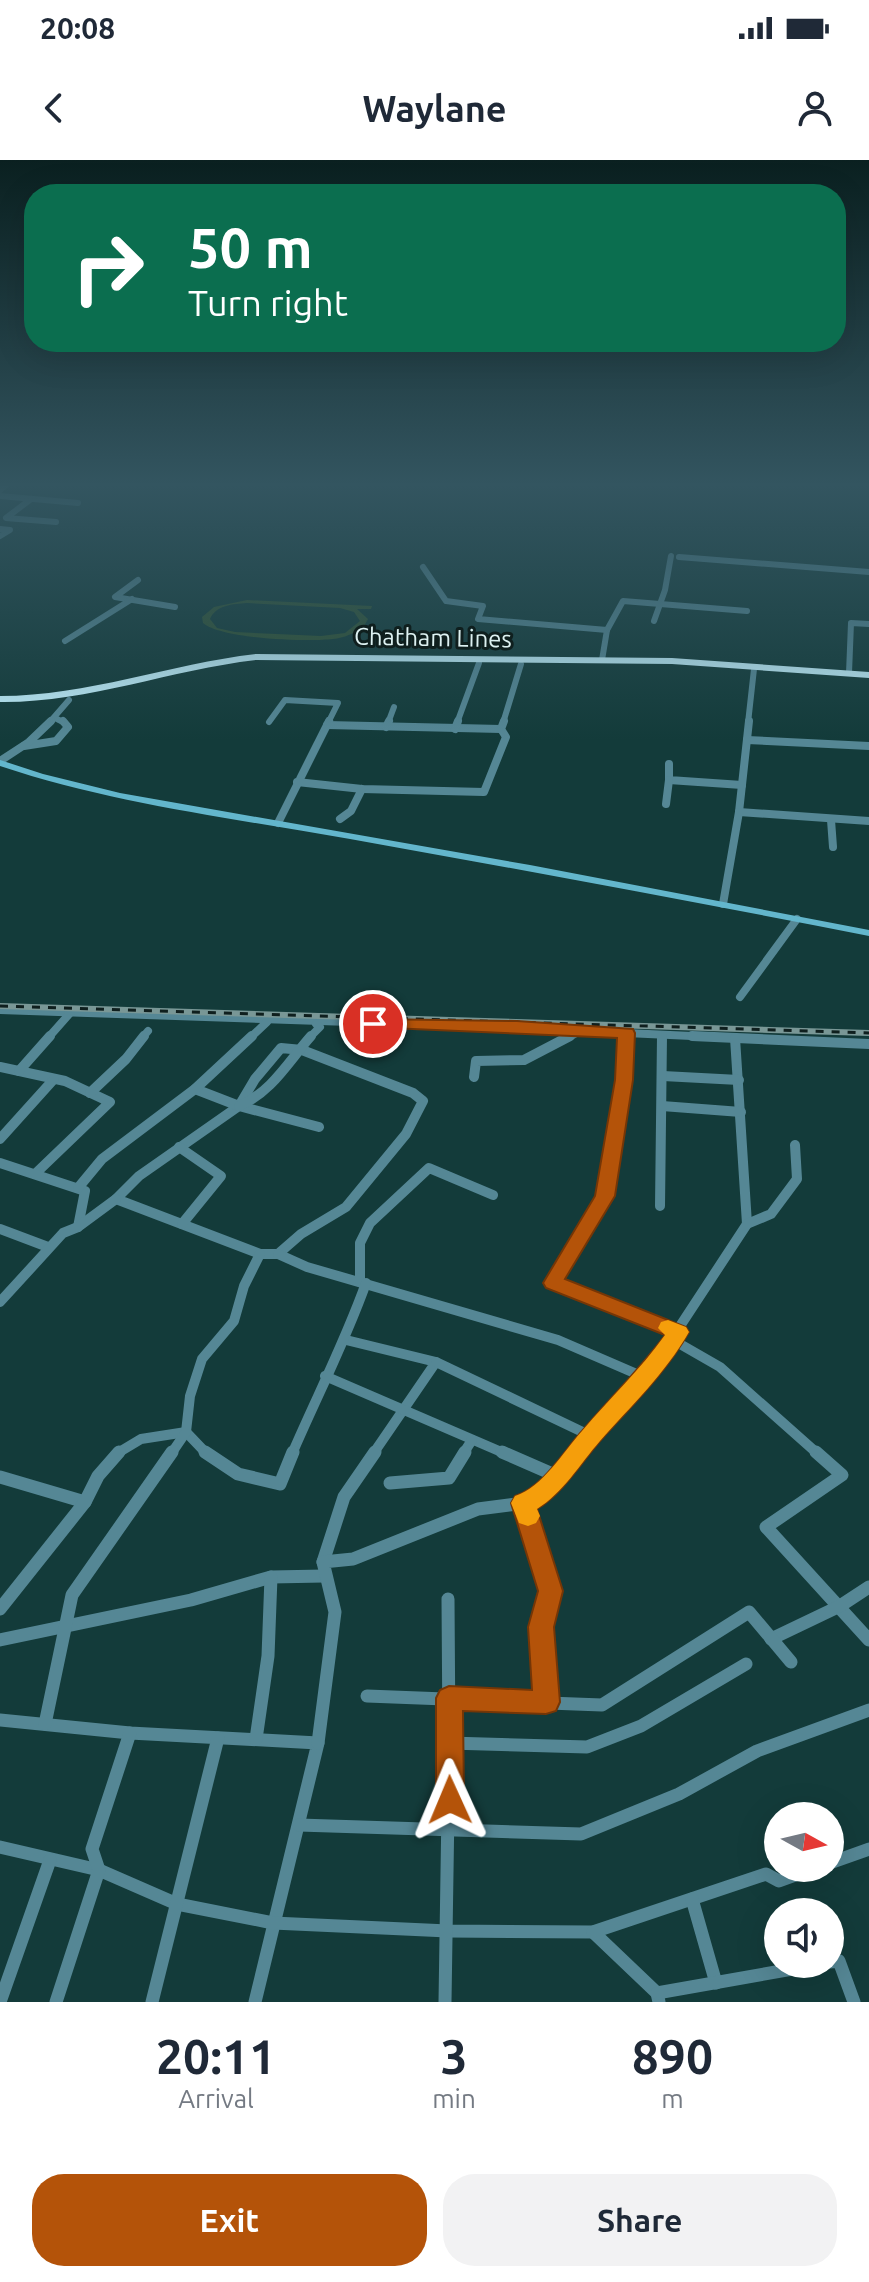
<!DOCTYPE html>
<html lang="en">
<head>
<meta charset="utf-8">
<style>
  body { margin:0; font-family:Ubuntu,sans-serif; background:#f2f2f3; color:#1f2937; height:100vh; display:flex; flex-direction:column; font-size:30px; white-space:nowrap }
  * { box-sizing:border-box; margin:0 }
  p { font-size:26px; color:#747a83 }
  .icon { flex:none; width:44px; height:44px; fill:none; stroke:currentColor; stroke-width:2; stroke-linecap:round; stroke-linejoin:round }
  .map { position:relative; height:1842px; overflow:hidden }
  .sheet { display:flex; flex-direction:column; background:#fff; flex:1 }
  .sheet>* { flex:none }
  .top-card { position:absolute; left:24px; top:24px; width:822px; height:168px; border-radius:32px; box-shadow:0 8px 32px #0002; background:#0b6e4f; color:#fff; overflow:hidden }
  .needle { width:52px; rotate:98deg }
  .fabs { position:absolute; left:764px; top:1642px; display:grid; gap:16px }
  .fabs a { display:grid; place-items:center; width:80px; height:80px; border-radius:50%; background:#fff; box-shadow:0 8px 32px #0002; font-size:40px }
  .pin { position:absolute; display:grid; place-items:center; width:68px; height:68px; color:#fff; margin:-34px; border:4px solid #fff; border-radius:50%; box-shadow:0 2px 8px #0007 }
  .me { position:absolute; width:88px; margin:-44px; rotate:359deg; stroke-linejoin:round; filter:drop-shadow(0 0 6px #0008) }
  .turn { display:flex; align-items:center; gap:28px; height:168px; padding:0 32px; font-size:36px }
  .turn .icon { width:104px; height:104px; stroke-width:2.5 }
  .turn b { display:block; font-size:56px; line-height:68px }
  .eta { display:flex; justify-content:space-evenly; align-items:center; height:136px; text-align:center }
  .eta b { font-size:48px; font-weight:700; line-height:56px }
  .cta { display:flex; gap:16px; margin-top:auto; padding:16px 32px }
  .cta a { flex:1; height:92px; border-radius:32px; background:#b45309; color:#fff; font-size:32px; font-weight:700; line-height:92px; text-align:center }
  .cta a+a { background:#f2f2f3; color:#1f2937 }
  .status { display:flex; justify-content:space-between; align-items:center; height:56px; padding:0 40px; background:#fff; direction:ltr }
  .status svg { height:22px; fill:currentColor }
  header { display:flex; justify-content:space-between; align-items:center; height:104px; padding:0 32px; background:#fff; font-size:36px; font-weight:700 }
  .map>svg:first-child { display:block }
</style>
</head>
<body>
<div class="status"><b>20:08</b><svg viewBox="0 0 49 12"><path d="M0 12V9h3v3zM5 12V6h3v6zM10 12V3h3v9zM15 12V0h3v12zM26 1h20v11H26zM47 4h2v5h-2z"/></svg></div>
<header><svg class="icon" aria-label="back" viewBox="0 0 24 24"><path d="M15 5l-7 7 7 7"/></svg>Waylane<svg class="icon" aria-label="person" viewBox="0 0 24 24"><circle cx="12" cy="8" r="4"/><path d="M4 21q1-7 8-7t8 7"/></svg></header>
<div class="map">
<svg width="869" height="1842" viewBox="0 0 869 1842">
  <rect width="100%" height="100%" fill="#133b3a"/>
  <path fill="#305235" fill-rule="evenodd" d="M 247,440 L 372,446 L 371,449 L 357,449 L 368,459 L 363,468 C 354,473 344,478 333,479 C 308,482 221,479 203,463 L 202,457 L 214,447 ZM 247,443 L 340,448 L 354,452 L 360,461 L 345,473 L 321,476 L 235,472 L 217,468 L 210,459 C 216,445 233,444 247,443 Z"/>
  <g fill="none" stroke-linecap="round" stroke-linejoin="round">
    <g stroke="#558795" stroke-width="6">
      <path d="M 0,330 L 9,322"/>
      <path d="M 0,336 L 78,343"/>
      <path d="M 31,339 L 6,358 L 56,362"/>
      <path d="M 0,369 L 10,370 L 0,376"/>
      <path d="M 679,397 L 869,412"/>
      <path d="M 423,407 L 446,441 L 483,446 L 478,459 L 607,470"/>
      <path d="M 138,420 L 115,437 L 175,447"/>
      <path d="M 654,461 L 665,430 L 671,396"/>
      <path d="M 65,481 L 132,439"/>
      <path d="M 602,500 L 607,470 L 623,441 L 747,451"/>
      <path d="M 849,513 L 851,463 L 869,464"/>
      <path d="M 55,558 L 65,563"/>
      <path d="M 269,562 L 285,540 L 338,543 L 328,563"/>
      <path d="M 49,563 L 69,540"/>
      <path d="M 388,563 L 394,547"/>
      <path d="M 457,563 L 479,503"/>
      <path d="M 503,563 L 521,504"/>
      <path d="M 748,563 L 754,509"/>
    </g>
    <g stroke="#558795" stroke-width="8">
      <path d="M 327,565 L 501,569"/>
      <path d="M 386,567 L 389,561"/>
      <path d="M 455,569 L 458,561"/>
      <path d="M 747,580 L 869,586"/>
      <path d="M 24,586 L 56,581 L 68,567 L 63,561"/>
      <path d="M 0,601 L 29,582 L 51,561"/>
      <path d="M 669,604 L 669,620 L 742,625"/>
      <path d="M 297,622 L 362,629 L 484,632 L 506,577 L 501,569 L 504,561"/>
      <path d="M 666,644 L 669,620"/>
      <path d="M 739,652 L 749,561"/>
      <path d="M 340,659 L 351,651 L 362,629"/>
      <path d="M 831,660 L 833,687"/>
      <path d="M 278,663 L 329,561"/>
      <path d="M 723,744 L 739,652 L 869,661"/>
      <path d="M 740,837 L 797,759"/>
      <path d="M 0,850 L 582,870"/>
      <path d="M 48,878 L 71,852"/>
      <path d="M 142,878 L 148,871"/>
      <path d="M 250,878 L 267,862"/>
      <path d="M 309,878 L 320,867 L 316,864"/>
      <path d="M 567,878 L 582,870 L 626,873"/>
      <path d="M 626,878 L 626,873 L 736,878"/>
    </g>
    <g stroke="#558795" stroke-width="10">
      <path d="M 626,876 L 624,920 L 605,1036 L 553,1123 L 678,1172"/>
      <path d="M 692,876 L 869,884"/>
      <path d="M 735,878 L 747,1064"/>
      <path d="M 281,888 L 302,890 L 413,933 L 423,941 L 406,974 L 346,1047 L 301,1074 L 278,1094 L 260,1094 L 116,1039 L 139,1016 L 239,946 L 255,919 Z"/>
      <path d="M 0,907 L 65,921 L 110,942 L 35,1014"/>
      <path d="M 19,911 L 50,876"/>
      <path d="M 663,916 L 739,920"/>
      <path d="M 474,917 L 476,901 L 524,900 L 570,876"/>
      <path d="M 195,929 L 239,946 L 319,967"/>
      <path d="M 90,933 L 126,899 L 144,876"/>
      <path d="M 239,946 C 272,932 288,902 311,876"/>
      <path d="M 662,946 L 741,952"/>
      <path d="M 0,979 L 54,919"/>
      <path d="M 179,987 L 221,1016 L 182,1064"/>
      <path d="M 0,1003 L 85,1031 L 78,1067"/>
      <path d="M 78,1028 L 102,999 L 195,929 L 252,876"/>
      <path d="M 660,1046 L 662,876"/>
      <path d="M 0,1069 L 48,1087"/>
      <path d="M 278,1094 L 307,1107 L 558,1180 L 646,1218"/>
      <path d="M 360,1122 L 360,1083 L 370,1063 L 429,1008 L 493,1035"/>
      <path d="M 0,1142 L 63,1073 L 78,1067 L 116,1039"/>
      <path d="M 346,1180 L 436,1202 L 373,1294"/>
      <path d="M 673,1180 L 720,1207 L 818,1294"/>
      <path d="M 436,1202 L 591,1276"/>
      <path d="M 325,1216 L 506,1294"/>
      <path d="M 186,1272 L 207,1294"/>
      <path d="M 116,1294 L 141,1279 L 186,1272"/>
      <path d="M 171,1294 L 186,1272 L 190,1236 L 202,1199 L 234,1161 L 244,1126 L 260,1094"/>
      <path d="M 292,1294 C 317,1236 345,1182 366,1123"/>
      <path d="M 463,1294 L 472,1280"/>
      <path d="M 576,1294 L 646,1218 L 747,1064 L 771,1054 L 797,1019 L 795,985"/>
    </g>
    <g stroke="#558795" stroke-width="13">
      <path d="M 205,1292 L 238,1314 L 280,1324 L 293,1292"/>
      <path d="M 502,1292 L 557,1316"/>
      <path d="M 816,1292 L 842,1315 L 766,1367 L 869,1480"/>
      <path d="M 0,1317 L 85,1342"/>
      <path d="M 390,1323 L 449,1318 L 465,1292"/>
      <path d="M 523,1343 L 550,1431 L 541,1467 L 546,1542"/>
      <path d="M 323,1402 L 344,1337 L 375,1292"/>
      <path d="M 448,1439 L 449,1583"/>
      <path d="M 0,1449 L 85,1342 L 98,1316 L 119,1292"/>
      <path d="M 771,1479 L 840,1446 L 869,1427"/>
      <path d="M 0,1480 L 191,1440 L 271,1417 L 324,1416"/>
      <path d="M 367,1536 L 602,1545 L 749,1452 L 791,1502"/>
      <path d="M 0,1560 L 130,1573 L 318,1583 L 255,1842"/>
      <path d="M 45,1564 L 72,1435 L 172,1292"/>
      <path d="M 256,1579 L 268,1496 L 271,1417"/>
      <path d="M 318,1583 L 335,1452 L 323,1402 L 353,1399 L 478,1349 L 532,1342 L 578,1292"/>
      <path d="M 299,1665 L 581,1674 L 679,1634 L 757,1591 L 869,1550"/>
      <path d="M 0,1687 L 99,1710 L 177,1744 L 273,1763 L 448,1771 L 593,1772 L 766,1714 L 779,1721 L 815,1708"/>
      <path d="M 830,1703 L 869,1689"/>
      <path d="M 692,1739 L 716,1823"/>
      <path d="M 593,1772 L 657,1833 L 659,1842"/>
      <path d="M 830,1802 L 839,1801 L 854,1842"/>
      <path d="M 657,1833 L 821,1804"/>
      <path d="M 0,1842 L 50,1700"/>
      <path d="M 56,1842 L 99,1710 L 92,1689 L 130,1573"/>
      <path d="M 152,1842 L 218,1578"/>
      <path d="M 445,1842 L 449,1583 L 587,1587 L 641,1566 L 746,1504"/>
    </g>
    <path fill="#63b6cc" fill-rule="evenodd" d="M 0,600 L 43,614 L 120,633 L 530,705 L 869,770 L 869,776 C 696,742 523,710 350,679 C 232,658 114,644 0,606 Z"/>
    <path fill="#c1effc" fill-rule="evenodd" d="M 256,494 L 672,498 L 869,512 L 869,518 L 672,504 L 256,500 C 169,510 88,543 0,542 L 0,536 C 88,536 169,504 256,494 Z"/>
    <defs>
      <path id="rail" d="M 0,846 L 869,873"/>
    </defs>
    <use href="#rail" stroke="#799796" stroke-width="6"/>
    <use href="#rail" stroke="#0f1f1e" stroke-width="3" stroke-dasharray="8" stroke-linecap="butt"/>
  </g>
  <linearGradient id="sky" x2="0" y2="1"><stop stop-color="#0a2020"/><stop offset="0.56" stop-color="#335560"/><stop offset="1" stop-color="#335560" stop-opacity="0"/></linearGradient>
  <rect width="869" height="580" fill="url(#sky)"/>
  <path fill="#b45309" stroke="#753606" stroke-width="2" d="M 373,859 L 517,861 L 633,869 L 635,873 L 633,920 L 615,1036 L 565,1119 L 686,1167 L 689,1172 C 665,1214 631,1246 600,1281 C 580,1304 563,1333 537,1349 L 563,1431 L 554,1467 L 560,1542 L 556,1551 L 546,1554 L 463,1551 L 464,1640 L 459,1649 L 450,1653 L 440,1649 L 436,1640 L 436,1538 L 440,1530 L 449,1526 L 532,1530 L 528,1467 L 538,1431 L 511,1343 L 515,1336 C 543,1327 563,1292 582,1271 C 610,1238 639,1210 665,1175 L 546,1128 L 543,1123 L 595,1036 L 615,920 L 617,878 L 367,867 L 364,864 Z"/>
  <path fill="#f59e0b" d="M 668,1160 L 686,1167 L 689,1172 C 665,1214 631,1246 600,1281 C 580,1304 563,1333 537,1349 L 540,1356 L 536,1363 L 528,1366 L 519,1363 L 511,1343 L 515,1336 C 543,1327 563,1292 582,1271 C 610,1238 640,1210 665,1175 L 658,1168 L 661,1162 Z"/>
  <g text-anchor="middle" stroke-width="6" stroke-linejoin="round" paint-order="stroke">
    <g font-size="24" fill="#ddf1f1" stroke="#0f1f1e">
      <text transform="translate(433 478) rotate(1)" y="8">Chatham Lines</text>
    </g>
  </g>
</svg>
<div class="fabs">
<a><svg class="needle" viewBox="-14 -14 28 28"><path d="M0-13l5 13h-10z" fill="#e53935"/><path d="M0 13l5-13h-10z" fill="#747a83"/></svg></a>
<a><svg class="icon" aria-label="sound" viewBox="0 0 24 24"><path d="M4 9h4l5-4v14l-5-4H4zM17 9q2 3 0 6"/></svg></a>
</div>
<div class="pin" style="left:373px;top:864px;background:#d93025"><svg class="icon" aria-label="arrive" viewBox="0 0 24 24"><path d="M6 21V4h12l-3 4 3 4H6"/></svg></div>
<svg class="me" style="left:450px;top:1640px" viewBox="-20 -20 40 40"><path d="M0-17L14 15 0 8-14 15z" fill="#b45309" stroke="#fff" stroke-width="4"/></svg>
<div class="top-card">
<div class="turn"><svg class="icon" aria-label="right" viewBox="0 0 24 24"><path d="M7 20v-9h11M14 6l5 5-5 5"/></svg><div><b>50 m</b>Turn right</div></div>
</div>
</div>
<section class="sheet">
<div class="eta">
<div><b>20:11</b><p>Arrival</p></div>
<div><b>3</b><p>min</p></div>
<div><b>890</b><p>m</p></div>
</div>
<div class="cta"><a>Exit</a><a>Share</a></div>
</section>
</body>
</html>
